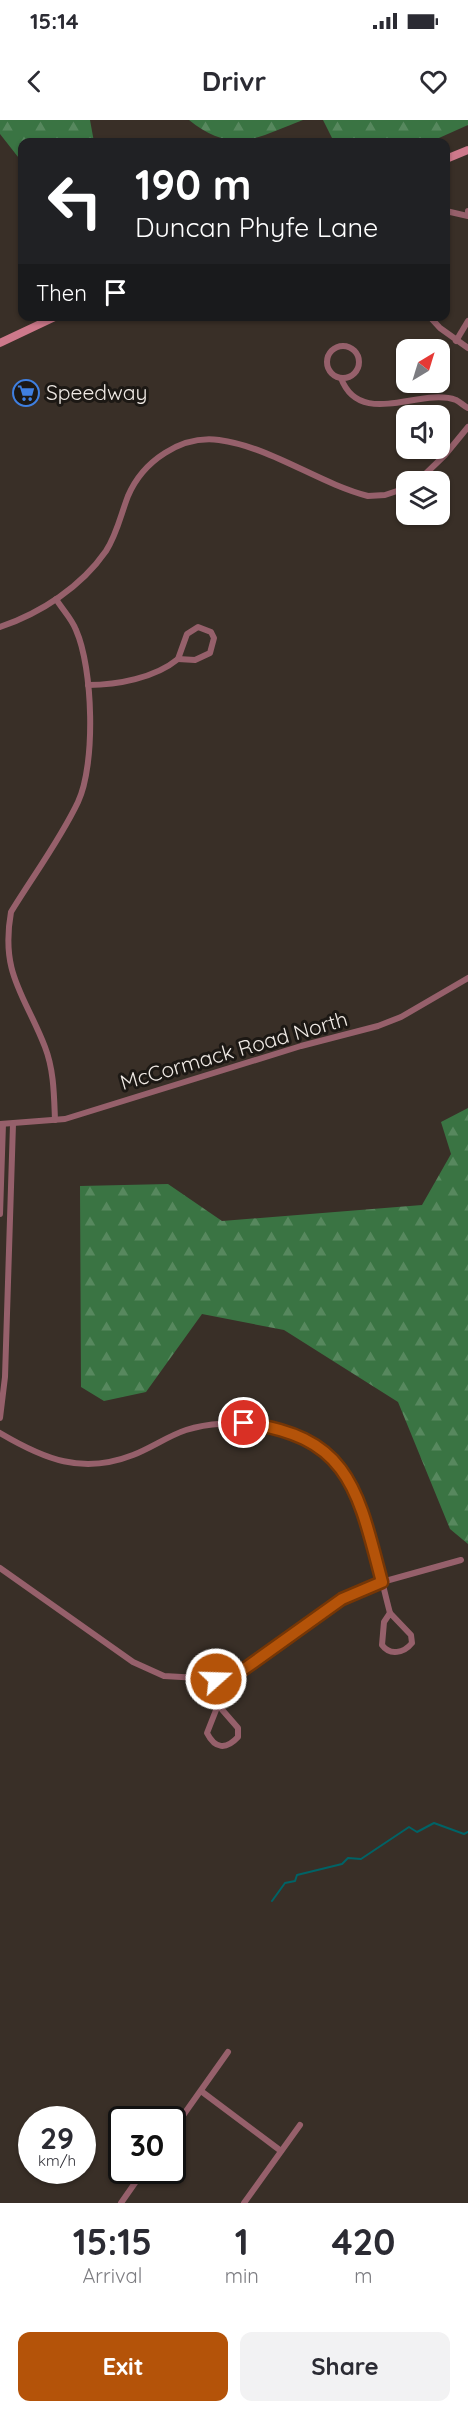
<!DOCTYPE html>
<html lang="en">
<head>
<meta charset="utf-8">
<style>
  body { margin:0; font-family:Quicksand,sans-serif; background:#f2f2f3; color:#2b2b33; height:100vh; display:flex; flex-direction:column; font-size:22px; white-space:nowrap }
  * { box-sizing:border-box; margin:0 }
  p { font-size:20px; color:#7c7c81 }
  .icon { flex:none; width:33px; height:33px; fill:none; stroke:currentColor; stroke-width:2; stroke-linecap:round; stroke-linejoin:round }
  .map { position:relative; height:2083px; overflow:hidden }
  .side { display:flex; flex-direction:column; background:#fff; flex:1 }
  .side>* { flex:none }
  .hud { position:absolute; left:18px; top:18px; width:432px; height:183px; border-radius:12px; box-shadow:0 2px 4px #0004; background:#202124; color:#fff; overflow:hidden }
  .needle { width:39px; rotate:38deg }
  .controls { position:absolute; left:396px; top:219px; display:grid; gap:12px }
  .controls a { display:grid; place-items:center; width:54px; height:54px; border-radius:12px; background:#fff; box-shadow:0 2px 4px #0004; font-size:30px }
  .speed { position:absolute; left:18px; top:1986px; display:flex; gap:12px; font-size:30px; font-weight:700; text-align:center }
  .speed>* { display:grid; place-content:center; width:78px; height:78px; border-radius:50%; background:#fff; box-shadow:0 2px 4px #0004; line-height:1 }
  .speed small { font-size:15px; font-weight:400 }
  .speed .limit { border:3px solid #111; border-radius:9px; background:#fff; color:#111 }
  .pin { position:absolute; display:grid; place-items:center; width:51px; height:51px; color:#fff; margin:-26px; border:3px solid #fff; border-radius:50%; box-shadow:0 2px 6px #0007 }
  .me { position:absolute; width:66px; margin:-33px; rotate:70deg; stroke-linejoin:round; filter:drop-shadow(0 0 4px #0008) }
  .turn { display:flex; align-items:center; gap:21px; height:126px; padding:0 18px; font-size:27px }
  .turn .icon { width:78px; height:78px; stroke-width:2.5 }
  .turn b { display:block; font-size:42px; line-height:51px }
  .then { display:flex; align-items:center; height:57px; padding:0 18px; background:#0003; gap:12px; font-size:22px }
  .eta { display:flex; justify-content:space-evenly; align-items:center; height:102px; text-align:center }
  .eta b { font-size:36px; font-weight:800; line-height:42px }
  .primary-button { display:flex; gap:12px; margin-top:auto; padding:12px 18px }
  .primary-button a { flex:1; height:69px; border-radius:12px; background:#b45309; color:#fff; font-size:24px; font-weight:800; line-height:69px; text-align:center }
  .primary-button a+a { background:#f2f2f3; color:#2b2b33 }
  .status { display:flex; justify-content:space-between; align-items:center; height:42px; padding:0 30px; background:#fff; direction:ltr }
  .status svg { height:16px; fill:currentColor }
  header { display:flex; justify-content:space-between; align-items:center; height:78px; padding:0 18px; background:#fff; font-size:27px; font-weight:800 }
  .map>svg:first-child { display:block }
</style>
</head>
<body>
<div class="status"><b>15:14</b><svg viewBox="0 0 49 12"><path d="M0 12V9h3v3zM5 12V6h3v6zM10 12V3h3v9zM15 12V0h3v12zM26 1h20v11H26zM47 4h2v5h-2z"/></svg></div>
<header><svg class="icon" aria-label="back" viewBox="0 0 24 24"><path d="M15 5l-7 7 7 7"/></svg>Drivr<svg class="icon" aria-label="heart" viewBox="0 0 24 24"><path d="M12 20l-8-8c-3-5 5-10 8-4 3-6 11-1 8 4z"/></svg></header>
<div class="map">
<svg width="468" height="2083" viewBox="0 0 468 2083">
  <defs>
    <pattern id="forest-firs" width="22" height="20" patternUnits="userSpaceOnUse" patternTransform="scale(1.5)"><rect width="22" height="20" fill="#3a7443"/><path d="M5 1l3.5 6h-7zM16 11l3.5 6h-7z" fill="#57885e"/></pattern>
  </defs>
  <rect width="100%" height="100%" fill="#392f27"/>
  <g fill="url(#forest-firs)">
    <path d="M 0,0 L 90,0 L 94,22 L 22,22 L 22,42 L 0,14 Z"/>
    <path d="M 189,0 L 303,0 C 256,18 233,35 189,0 Z"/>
    <path d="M 323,0 L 468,0 L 468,5 L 430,22 L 334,22 Z"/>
    <path d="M 468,988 L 468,1424 L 450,1409 L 398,1282 L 284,1210 L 202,1194 L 146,1272 L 104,1281 L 81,1267 L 80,1066 L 168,1064 L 222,1101 L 422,1085 L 451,1034 L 441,1002 Z"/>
  </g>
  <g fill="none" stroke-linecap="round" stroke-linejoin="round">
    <path stroke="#006366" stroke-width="2" d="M 272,1781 L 285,1763 L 295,1761 L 297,1755 L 342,1744 L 348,1738 L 361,1739 L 409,1707 L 417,1712 L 434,1703 L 464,1714 L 468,1712"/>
    <g stroke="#96606b" stroke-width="6">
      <path d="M 446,91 L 468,96"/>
      <path d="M 468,91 L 468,92"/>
      <path d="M 429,196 L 440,208 L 468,228"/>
      <path d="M 456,221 L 468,201"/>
      <circle cx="343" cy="242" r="16"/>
      <path d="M 341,258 C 360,309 420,267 456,280 C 460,282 464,286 468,288"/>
      <path d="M 417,362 L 445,335 L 468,307"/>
      <path d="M 0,507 C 41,493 81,467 106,431 C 117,414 121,394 128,376 C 143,341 181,315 219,320 C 271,327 318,363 368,376 L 385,375 L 406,368"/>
      <path d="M 198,507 L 211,512 L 214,518 L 210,533 L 195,540 L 178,539 L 187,514 Z"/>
      <path d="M 88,565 C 117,565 155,558 178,539"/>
      <path d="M 55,1000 C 54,976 54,950 45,927 C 25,875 0,854 11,792 C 33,756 60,720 78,682 C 96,644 93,548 76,510 C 72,499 62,489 56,479"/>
      <path d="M 0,1004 L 65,999 L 301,926 L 378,906 L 401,897 L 468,858"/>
      <path d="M 0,1094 L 3,1004"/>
      <path d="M 0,1298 L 5,1257 L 13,1004"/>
      <path d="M 0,1313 C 44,1339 82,1355 133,1335 C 151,1328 168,1316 186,1310 C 208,1303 236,1302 258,1305 C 361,1317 368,1411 390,1493"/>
      <path d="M 0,1448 L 133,1542 L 164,1556 L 216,1559 L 240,1552 L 342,1479 L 382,1462 L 461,1440"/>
      <path d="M 390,1493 L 411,1515 L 412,1523 C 404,1533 390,1536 382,1525 L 384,1502 Z"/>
      <path d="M 216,1559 L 218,1585 L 238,1608 L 238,1617 C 226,1630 215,1629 207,1613 L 218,1585"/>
      <path d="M 201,1971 L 281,2031"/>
      <path d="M 172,2011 L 228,1932"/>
      <path d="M 121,2083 L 144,2050"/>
      <path d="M 244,2083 L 300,2005"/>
    </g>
    <g stroke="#ce798b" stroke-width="8">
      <path d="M 446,39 L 468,30"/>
      <path d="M 0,223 L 57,196"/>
    </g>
  </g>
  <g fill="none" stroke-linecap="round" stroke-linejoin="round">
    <defs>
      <path id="route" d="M 216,1559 L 240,1552 L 342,1479 L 382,1462 C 358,1371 350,1316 244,1303"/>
    </defs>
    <use href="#route" stroke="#753606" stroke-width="15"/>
    <use href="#route" stroke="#b45309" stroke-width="10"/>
  </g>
  <defs>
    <symbol id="supermarket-ring" viewBox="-11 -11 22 22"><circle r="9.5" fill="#1c1814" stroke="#3f7fe0" stroke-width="1.5"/><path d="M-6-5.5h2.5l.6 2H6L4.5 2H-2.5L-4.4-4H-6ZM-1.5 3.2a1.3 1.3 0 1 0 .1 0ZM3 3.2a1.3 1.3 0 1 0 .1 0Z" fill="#3f7fe0"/></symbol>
  </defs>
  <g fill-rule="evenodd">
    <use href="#supermarket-ring" x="11" y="258" width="30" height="30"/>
  </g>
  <g text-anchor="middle" stroke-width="6" stroke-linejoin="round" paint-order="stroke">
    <g font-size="21" fill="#f0eae5" stroke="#1c1814" text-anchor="start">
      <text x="46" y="280">Speedway</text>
    </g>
    <g font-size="21" fill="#f0eae5" stroke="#1c1814">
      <text transform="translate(234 931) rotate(-16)" y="7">McCormack Road North</text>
    </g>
  </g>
</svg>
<div class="controls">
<a><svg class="needle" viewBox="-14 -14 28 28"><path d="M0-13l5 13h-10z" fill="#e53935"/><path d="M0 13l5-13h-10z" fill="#7c7c81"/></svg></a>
<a><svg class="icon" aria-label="sound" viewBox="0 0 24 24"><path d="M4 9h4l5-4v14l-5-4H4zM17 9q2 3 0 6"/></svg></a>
<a><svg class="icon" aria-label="layers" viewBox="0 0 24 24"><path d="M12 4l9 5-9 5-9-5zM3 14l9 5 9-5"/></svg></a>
</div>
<div class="speed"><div>29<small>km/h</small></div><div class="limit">30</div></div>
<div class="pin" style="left:244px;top:1303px;background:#d93025"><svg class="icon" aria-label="arrive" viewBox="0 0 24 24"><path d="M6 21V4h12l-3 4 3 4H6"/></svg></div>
<svg class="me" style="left:216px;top:1559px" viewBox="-20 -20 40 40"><circle r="17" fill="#b45309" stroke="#fff" stroke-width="3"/><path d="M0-11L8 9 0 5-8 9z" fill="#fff"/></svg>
<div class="hud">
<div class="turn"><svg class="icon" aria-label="left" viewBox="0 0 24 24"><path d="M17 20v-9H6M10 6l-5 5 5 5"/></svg><div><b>190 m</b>Duncan Phyfe Lane</div></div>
<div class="then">Then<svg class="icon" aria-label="arrive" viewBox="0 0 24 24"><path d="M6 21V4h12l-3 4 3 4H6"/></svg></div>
</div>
</div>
<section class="side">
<div class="eta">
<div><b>15:15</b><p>Arrival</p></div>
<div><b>1</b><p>min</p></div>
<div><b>420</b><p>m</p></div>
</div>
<div class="primary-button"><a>Exit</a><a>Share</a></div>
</section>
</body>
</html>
